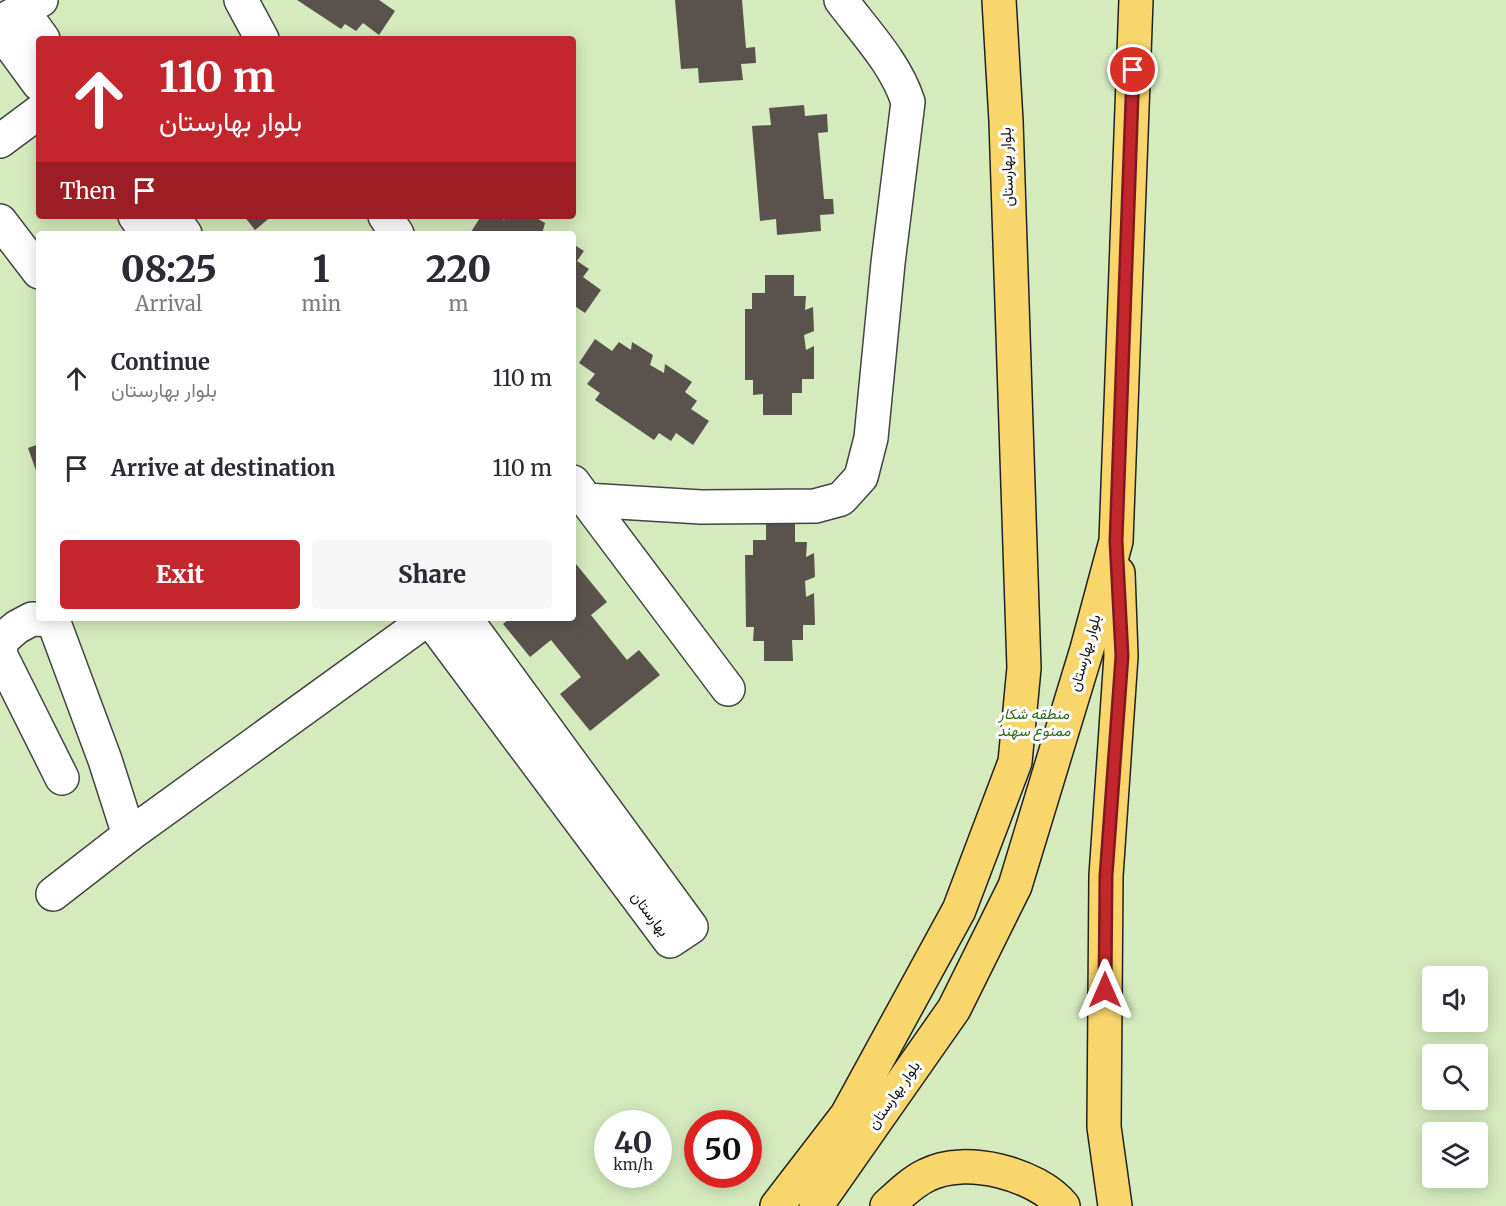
<!DOCTYPE html>
<html lang="en">
<head>
<meta charset="utf-8">
<style>
  body { margin:0; font-family:Merriweather,Vazirmatn,serif; background:#f7f7f7; color:#2b2b33; height:100vh; display:flex; flex-direction:column; font-size:22px; white-space:nowrap }
  * { box-sizing:border-box; margin:0 }
  p { font-size:20px; color:#7c7c81 }
  .icon { flex:none; width:33px; height:33px; fill:none; stroke:currentColor; stroke-width:2; stroke-linecap:round; stroke-linejoin:round }
  .map { position:relative; flex:1; overflow:hidden }
  .side { position:absolute; left:36px; top:231px; width:540px; height:390px; display:flex; flex-direction:column; background:#fff; border-radius:6px; box-shadow:0 3px 15px #0003 }
  .side>* { flex:none }
  .guide { position:absolute; left:36px; top:36px; width:540px; height:183px; border-radius:6px; box-shadow:0 3px 15px #0003; background:#c4262e; color:#fff; overflow:hidden }
  .controls { position:absolute; left:1422px; top:966px; display:grid; gap:12px }
  .controls a { display:grid; place-items:center; width:66px; height:66px; border-radius:6px; background:#fff; box-shadow:0 3px 15px #0003; font-size:30px }
  .speed { position:absolute; left:594px; top:1110px; display:flex; gap:12px; font-size:30px; font-weight:700; text-align:center }
  .speed>* { display:grid; place-content:center; width:78px; height:78px; border-radius:50%; background:#fff; box-shadow:0 3px 15px #0003; line-height:1 }
  .speed small { font-size:15px; font-weight:400 }
  .speed .limit { border:9px solid #d22; background:#fff; color:#111 }
  .pin { position:absolute; display:grid; place-items:center; width:51px; height:51px; color:#fff; margin:-26px; border:3px solid #fff; border-radius:50%; box-shadow:0 2px 6px #0007 }
  .me { position:absolute; width:66px; margin:-33px; rotate:0deg; stroke-linejoin:round; filter:drop-shadow(0 0 4px #0008) }
  .turn { display:flex; align-items:center; gap:21px; height:126px; padding:0 24px; font-size:27px }
  .turn .icon { width:78px; height:78px; stroke-width:2.5 }
  .turn b { display:block; font-size:42px; line-height:51px }
  .then { display:flex; align-items:center; height:57px; padding:0 24px; background:#0003; gap:12px; font-size:22px }
  .eta { display:flex; justify-content:space-evenly; align-items:center; height:102px; text-align:center }
  .eta b { font-size:36px; font-weight:800; line-height:42px }
  .primary-button { display:flex; gap:12px; margin-top:auto; padding:12px 24px }
  .primary-button a { flex:1; height:69px; border-radius:6px; background:#c4262e; color:#fff; font-size:24px; font-weight:800; line-height:69px; text-align:center }
  .primary-button a+a { background:#f7f7f7; color:#2b2b33 }
  ul { padding:0; list-style:none }
  li { display:flex; align-items:center; gap:18px; height:90px; padding:0 24px }
  li div { flex:1 }
  li b { display:block; font-size:22px }
  li em { font-style:normal }
  .map>svg:first-child { display:block }
</style>
</head>
<body>
<div class="map">
<svg width="1506" height="1206" viewBox="0 0 1506 1206">
  <rect width="100%" height="100%" fill="#fffdf5"/>
  <path fill="#d5ebbd" fill-rule="evenodd" d="M 0,0 L 1506,0 L 1506,1206 L 0,1206 ZM 39,39 L 573,39 L 573,216 L 39,216 ZM 39,234 L 573,234 L 573,618 L 39,618 ZM 1432,976 L 1478,976 L 1478,1022 L 1432,1022 ZM 1432,1054 L 1478,1054 L 1478,1100 L 1432,1100 ZM 608,1124 L 658,1124 L 658,1174 L 608,1174 ZM 698,1124 L 748,1124 L 748,1174 L 698,1174 ZM 1432,1132 L 1478,1132 L 1478,1178 L 1432,1178 Z"/>
  <g fill="#5a524d">
    <path d="M 297,0 L 379,0 L 395,11 L 379,35 L 363,23 L 356,31 L 345,24 L 341,29 Z"/>
    <path d="M 675,0 L 742,0 L 746,48 L 755,47 L 756,63 L 741,64 L 743,80 L 699,83 L 698,68 L 681,69 Z"/>
    <path d="M 804,105 L 805,116 L 827,114 L 828,132 L 818,133 L 824,199 L 833,199 L 834,214 L 820,215 L 821,231 L 777,235 L 776,219 L 760,221 L 752,126 L 771,125 L 769,108 Z"/>
    <path d="M 244,216 L 272,216 L 255,230 Z"/>
    <path d="M 481,216 L 499,216 L 504,220 L 506,216 L 519,216 L 523,219 L 523,216 L 533,216 L 545,223 L 542,234 L 474,234 L 471,232 Z"/>
    <path d="M 573,244 L 584,251 L 577,261 L 589,269 L 583,277 L 601,290 L 585,313 L 573,305 Z"/>
    <path d="M 765,275 L 794,275 L 794,296 L 806,296 L 805,310 L 813,307 L 814,331 L 804,335 L 806,350 L 814,346 L 814,379 L 802,379 L 802,393 L 792,393 L 792,415 L 763,415 L 763,394 L 753,395 L 753,380 L 745,380 L 745,309 L 752,309 L 752,293 L 765,293 Z"/>
    <path d="M 595,339 L 612,351 L 619,342 L 631,350 L 632,342 L 653,355 L 650,365 L 664,373 L 665,364 L 692,382 L 685,392 L 697,401 L 691,409 L 709,421 L 693,445 L 676,433 L 671,441 L 659,433 L 654,440 L 595,400 L 600,393 L 587,384 L 595,374 L 579,363 Z"/>
    <path d="M 39,444 L 39,479 L 28,448 Z"/>
    <path d="M 766,521 L 795,521 L 795,542 L 807,542 L 806,557 L 814,553 L 815,577 L 805,581 L 806,597 L 814,593 L 815,625 L 803,625 L 803,640 L 792,640 L 793,661 L 764,661 L 764,641 L 753,641 L 754,627 L 746,627 L 745,555 L 753,555 L 753,540 L 766,540 Z"/>
    <path d="M 576,564 L 607,602 L 591,615 L 627,660 L 639,650 L 660,675 L 590,731 L 560,694 L 581,677 L 551,640 L 530,657 L 503,624 L 510,618 L 573,618 L 573,566 Z"/>
  </g>
  <g fill="none" stroke-linecap="round" stroke-linejoin="round">
    <defs>
      <g id="minor">
        <path d="M 241,0 L 262,39"/>
        <path d="M 22,10 L 43,39"/>
        <path d="M 0,22 L 41,0"/>
        <path d="M 0,31 L 39,84"/>
        <path d="M 0,141 L 39,112"/>
        <path d="M 135,216 L 148,234"/>
        <path d="M 172,216 L 185,234"/>
        <path d="M 385,216 L 397,234"/>
        <path d="M 0,221 L 39,272"/>
        <path d="M 573,482 L 586,500 L 701,507 L 815,506 L 841,499 L 861,477 L 871,438 L 888,263 L 908,102 C 896,64 865,32 841,0"/>
        <path d="M 586,500 L 728,689"/>
        <path d="M 429,618 L 670,941 L 691,927 L 465,618"/>
        <path d="M 0,649 L 3,639 L 17,627 L 32,619 L 53,620 L 105,760 L 129,835"/>
        <path d="M 0,654 L 62,778"/>
        <path d="M 53,894 L 129,835 L 429,618"/>
      </g>
      <g id="major">
        <path d="M 777,1206 L 847,1115 L 959,910 L 1015,762 L 1024,668 L 1006,121 L 999,0"/>
        <path d="M 816,1206 L 954,1009 L 1015,886 L 1087,649 L 1116,541 L 1136,0"/>
        <path d="M 887,1206 C 899,1195 912,1182 927,1175 C 965,1155 1037,1174 1063,1206"/>
        <path d="M 1115,1206 L 1104,1127 L 1106,876 L 1121,656 L 1118,573"/>
      </g>
    </defs>
    <use href="#minor" stroke="#444" stroke-width="36"/>
    <use href="#major" stroke="#222" stroke-width="36"/>
    <use href="#minor" stroke="#fff" stroke-width="33"/>
    <use href="#major" stroke="#f9d66b" stroke-width="33"/>
  </g>
  <g fill="none" stroke-linecap="round" stroke-linejoin="round">
    <defs>
      <path id="route" d="M 1105,990 L 1106,876 L 1122,656 L 1116,541 L 1133,70"/>
    </defs>
    <use href="#route" stroke="#7f191e" stroke-width="15"/>
    <use href="#route" stroke="#c4262e" stroke-width="10"/>
  </g>
  <g text-anchor="middle" stroke-width="6" stroke-linejoin="round" paint-order="stroke">
    <g font-size="15" fill="#111" stroke="#fff">
      <text transform="translate(1007 167) rotate(-92)" y="5">بلوار بهارستان</text>
      <text transform="translate(1085 653) rotate(-74)" y="5">بلوار بهارستان</text>
      <text transform="translate(650 914) rotate(53)" y="5">بهارستان</text>
      <text transform="translate(894 1095) rotate(-55)" y="5">بلوار بهارستان</text>
    </g>
    <g font-size="15" font-style="italic" fill="#2f6b1f" stroke="#fff">
      <text x="1034" y="719">منطقه شکار<tspan x="1034" dy="17">ممنوع سهند</tspan></text>
    </g>
  </g>
</svg>
<div class="controls">
<a><svg class="icon" aria-label="sound" viewBox="0 0 24 24"><path d="M4 9h4l5-4v14l-5-4H4zM17 9q2 3 0 6"/></svg></a>
<a><svg class="icon" aria-label="search" viewBox="0 0 24 24"><circle cx="10" cy="10" r="6"/><path d="M15 15l6 6"/></svg></a>
<a><svg class="icon" aria-label="layers" viewBox="0 0 24 24"><path d="M12 4l9 5-9 5-9-5zM3 14l9 5 9-5"/></svg></a>
</div>
<div class="speed"><div>40<small>km/h</small></div><div class="limit">50</div></div>
<div class="pin" style="left:1133px;top:70px;background:#d93025"><svg class="icon" aria-label="arrive" viewBox="0 0 24 24"><path d="M6 21V4h12l-3 4 3 4H6"/></svg></div>
<svg class="me" style="left:1105px;top:990px" viewBox="-20 -20 40 40"><path d="M0-17L14 15 0 8-14 15z" fill="#c4262e" stroke="#fff" stroke-width="4"/></svg>
<div class="guide">
<div class="turn"><svg class="icon" aria-label="ahead" viewBox="0 0 24 24"><path d="M12 20V5M6 11l6-6 6 6"/></svg><div><b>110 m</b>بلوار بهارستان</div></div>
<div class="then">Then<svg class="icon" aria-label="arrive" viewBox="0 0 24 24"><path d="M6 21V4h12l-3 4 3 4H6"/></svg></div>
</div>
<section class="side">
<div class="eta">
<div><b>08:25</b><p>Arrival</p></div>
<div><b>1</b><p>min</p></div>
<div><b>220</b><p>m</p></div>
</div>
<ul>
<li><svg class="icon" aria-label="ahead" viewBox="0 0 24 24"><path d="M12 20V5M6 11l6-6 6 6"/></svg><div><b>Continue</b><p>بلوار بهارستان</p></div><em>110 m</em></li>
<li><svg class="icon" aria-label="arrive" viewBox="0 0 24 24"><path d="M6 21V4h12l-3 4 3 4H6"/></svg><div><b>Arrive at destination</b></div><em>110 m</em></li>
</ul>
<div class="primary-button"><a>Exit</a><a>Share</a></div>
</section>
</div>
</body>
</html>
